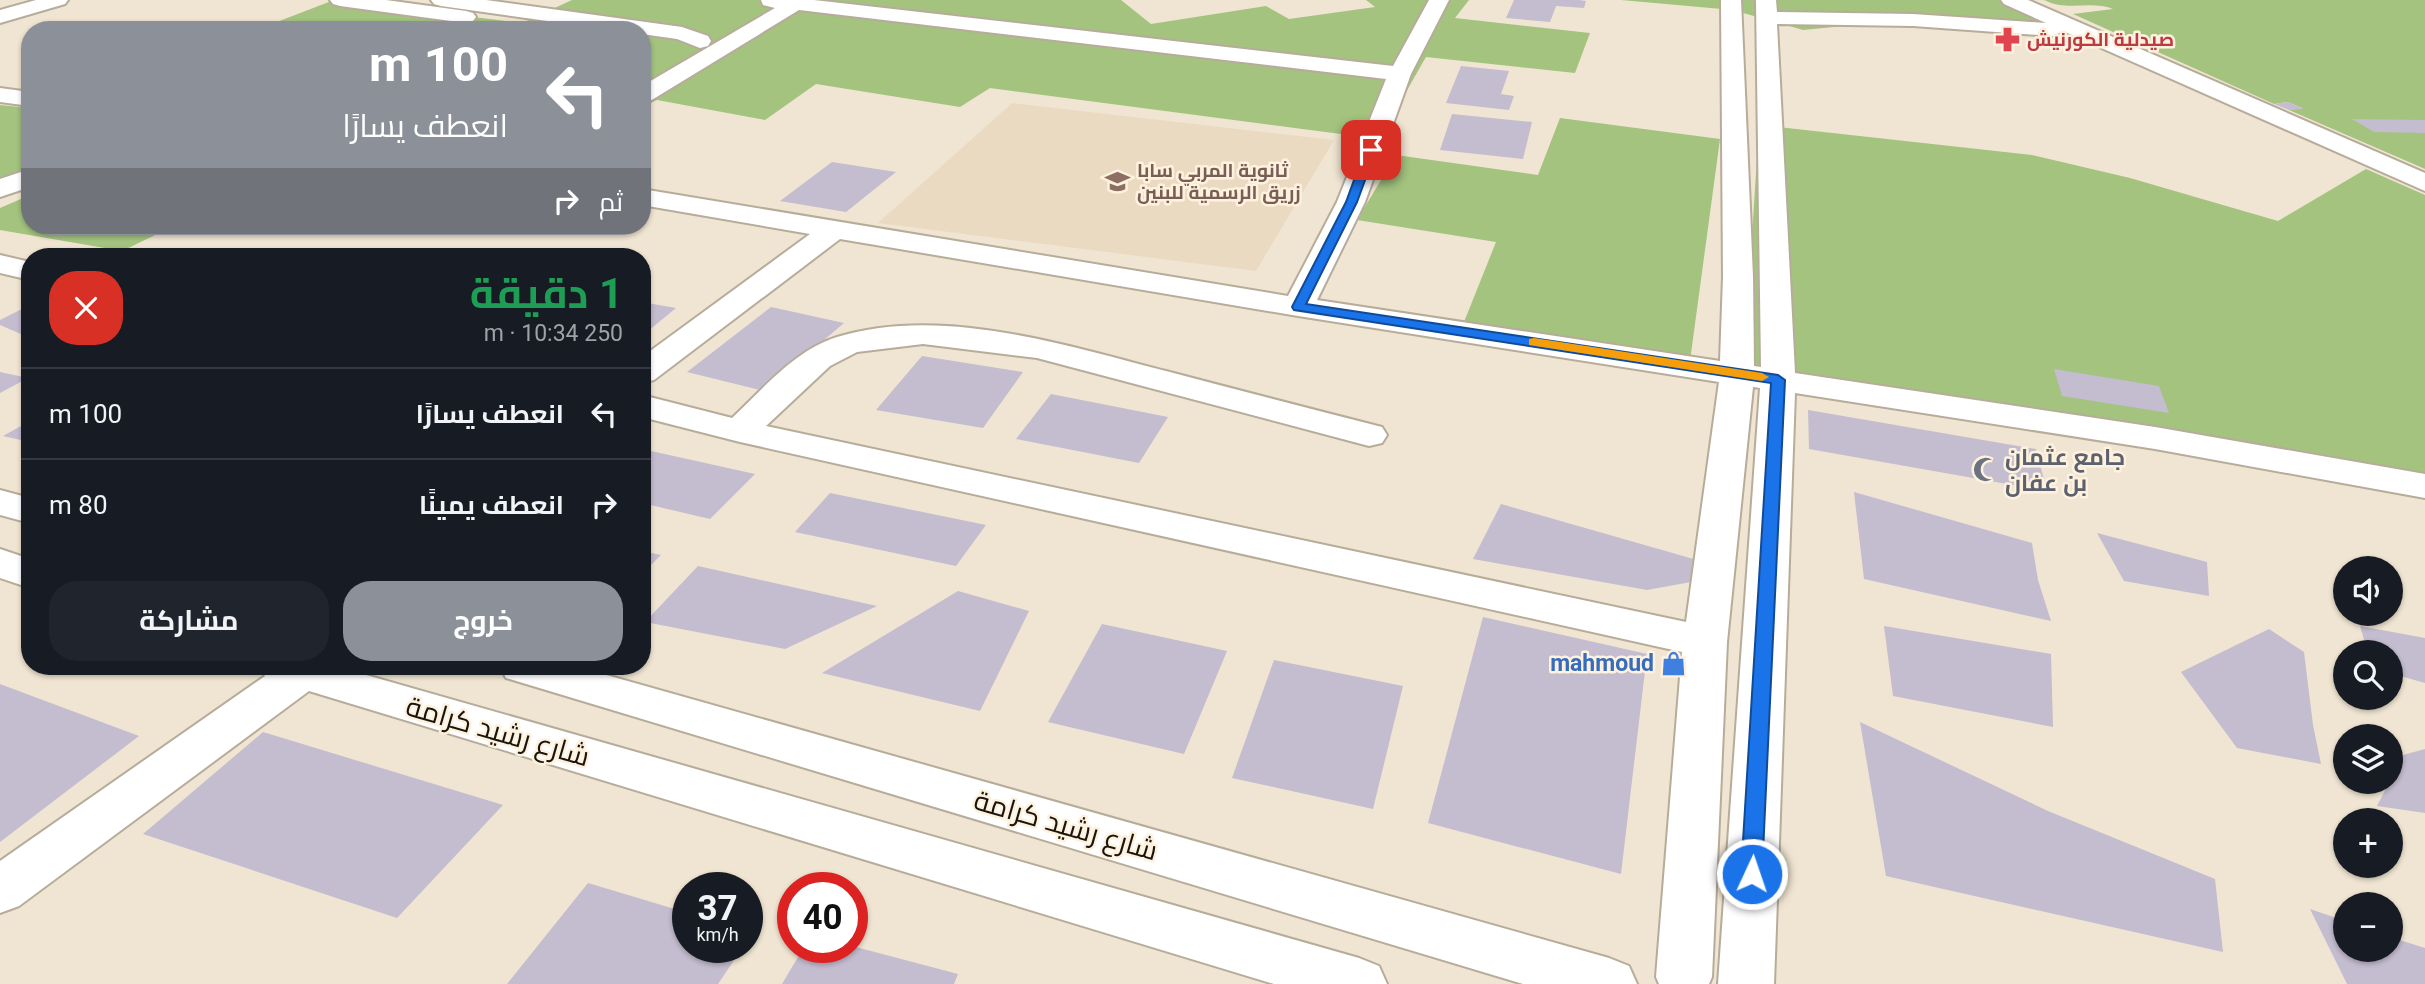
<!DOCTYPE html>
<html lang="ar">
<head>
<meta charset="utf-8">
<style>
  body { margin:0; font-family:Roboto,Cairo,sans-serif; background:#20242c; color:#f1f3f6; direction:rtl; height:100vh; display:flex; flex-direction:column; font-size:26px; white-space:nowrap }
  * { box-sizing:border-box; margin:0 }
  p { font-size:23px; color:#9ea1a6 }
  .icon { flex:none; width:38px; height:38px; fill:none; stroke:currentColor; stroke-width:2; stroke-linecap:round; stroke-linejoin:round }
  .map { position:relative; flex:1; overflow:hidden; direction:ltr }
  .side { position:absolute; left:21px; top:248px; width:630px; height:427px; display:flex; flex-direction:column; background:#171b24; border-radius:28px; box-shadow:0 2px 5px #0004; direction:rtl }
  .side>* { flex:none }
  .top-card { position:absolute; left:21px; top:21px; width:630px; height:214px; border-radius:28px; box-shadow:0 2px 5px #0004; direction:rtl; background:#8c9099; color:#fff; overflow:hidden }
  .fabs { position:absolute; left:2333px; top:556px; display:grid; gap:14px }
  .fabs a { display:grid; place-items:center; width:70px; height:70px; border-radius:50%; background:#171b24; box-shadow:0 2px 5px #0004; font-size:35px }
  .speed { position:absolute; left:672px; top:872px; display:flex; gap:14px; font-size:35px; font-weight:700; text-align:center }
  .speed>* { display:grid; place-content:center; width:91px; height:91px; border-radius:50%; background:#171b24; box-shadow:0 2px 5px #0004; line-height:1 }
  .speed small { font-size:18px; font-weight:400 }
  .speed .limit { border:10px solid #d22; background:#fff; color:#111 }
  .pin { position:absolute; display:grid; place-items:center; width:60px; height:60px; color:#fff; margin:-30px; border-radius:14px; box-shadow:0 4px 10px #0006 }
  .me { position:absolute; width:77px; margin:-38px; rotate:3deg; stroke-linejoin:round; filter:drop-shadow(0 0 5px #0008) }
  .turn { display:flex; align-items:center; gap:24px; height:147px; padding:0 28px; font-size:32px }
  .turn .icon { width:91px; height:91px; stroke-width:2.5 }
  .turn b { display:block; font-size:49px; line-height:60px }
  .then { display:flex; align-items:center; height:66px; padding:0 28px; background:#0003; gap:14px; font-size:26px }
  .round { display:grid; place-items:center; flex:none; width:74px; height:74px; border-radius:28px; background:#20242c }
  .head { display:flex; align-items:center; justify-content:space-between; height:119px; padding:0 28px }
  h1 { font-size:42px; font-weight:700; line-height:52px; color:#1e9e55 }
  .cta { display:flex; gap:14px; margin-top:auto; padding:14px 28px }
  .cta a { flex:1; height:80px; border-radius:28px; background:#8c9099; color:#fff; font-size:28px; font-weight:700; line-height:80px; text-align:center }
  .cta a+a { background:#20242c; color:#f1f3f6 }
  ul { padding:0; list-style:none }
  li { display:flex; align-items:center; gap:21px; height:91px; padding:0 28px; border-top:2px solid #363941 }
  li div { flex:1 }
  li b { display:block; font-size:26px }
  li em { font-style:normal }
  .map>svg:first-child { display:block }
</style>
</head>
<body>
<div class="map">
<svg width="2425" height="984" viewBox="0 0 2425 984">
  <rect width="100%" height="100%" fill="#f0e5d2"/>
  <path fill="#eadac1" d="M 1012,103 L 1334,140 L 1256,271 L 878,223 Z"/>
  <g fill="#a3c37f">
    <path d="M 334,0 L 522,23 L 572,0 L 1121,0 L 1151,24 L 1266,6 L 1289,19 L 1375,7 L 1366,0 L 1469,0 L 1455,18 L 1590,33 L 1575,73 L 1426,57 L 1379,139 L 990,88 L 960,107 L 816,84 L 765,120 L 657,100 L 642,107 L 642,30 L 256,30 Z"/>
    <path d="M 1621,0 L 2004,0 L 2084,39 L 2007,29 L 1865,24 L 1803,30 L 1733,10 Z"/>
    <path d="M 2044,0 L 2425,0 L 2425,169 L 2289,110 L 2302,108 L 2288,102 L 2274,104 L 2073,14 L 2113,9 C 2090,0 2068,12 2044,0 Z"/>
    <path d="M 0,105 L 30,108 L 30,170 L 0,182 Z"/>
    <path d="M 1560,118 L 1720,139 L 1690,361 L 1464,322 L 1496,242 L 1357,220 L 1396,155 L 1538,175 Z"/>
    <path d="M 1759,125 L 2032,155 L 2130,178 L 2278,221 L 2366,169 L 2425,195 L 2425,491 L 1743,379 Z"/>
    <path d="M 30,195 L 30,226 L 174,226 L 122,251 L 0,230 L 0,208 Z"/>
  </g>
  <g fill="#c4bccf">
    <path d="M 1514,0 L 1579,0 L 1586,1 L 1584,8 L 1556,6 L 1550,22 L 1506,18 Z"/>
    <path d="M 1461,66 L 1509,71 L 1501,94 L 1514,96 L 1509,110 L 1446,103 Z"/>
    <path d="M 2288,102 L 2304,109 L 2289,110 L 2274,104 Z"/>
    <path d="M 1452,114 L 1532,122 L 1523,159 L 1440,150 Z"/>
    <path d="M 2352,119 L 2425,120 L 2425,133 L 2374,132 Z"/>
    <path d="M 832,162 L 896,172 L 846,212 L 780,201 Z"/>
    <path d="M 642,302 L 676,308 L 642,336 Z"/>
    <path d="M 30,305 L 30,338 L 0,325 L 0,320 Z"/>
    <path d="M 771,307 L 844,323 L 764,391 L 687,372 Z"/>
    <path d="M 922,356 L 1023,372 L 983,428 L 876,410 Z"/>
    <path d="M 2054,369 L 2159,386 L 2169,413 L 2062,396 Z"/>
    <path d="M 0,372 L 28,378 L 0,393 Z"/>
    <path d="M 1051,394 L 1168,417 L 1139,463 L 1016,439 Z"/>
    <path d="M 1808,410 L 2036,449 L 2047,491 L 1809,449 Z"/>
    <path d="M 30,421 L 30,442 L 3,436 Z"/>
    <path d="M 642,449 L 755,474 L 710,519 L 642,503 Z"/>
    <path d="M 1854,492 L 2032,543 L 2038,580 L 2051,621 L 1864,579 Z"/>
    <path d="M 830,493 L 986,525 L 956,566 L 795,532 Z"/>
    <path d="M 1501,504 L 1697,560 L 1691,582 L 1647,590 L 1473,559 Z"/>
    <path d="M 2097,533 L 2207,562 L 2209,596 L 2124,581 Z"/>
    <path d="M 642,551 L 661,555 L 642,574 Z"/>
    <path d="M 698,566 L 877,606 L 785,649 L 645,622 Z"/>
    <path d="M 958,591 L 1029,611 L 980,711 L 822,673 Z"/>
    <path d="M 1483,617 L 1647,654 L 1621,874 L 1428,823 Z"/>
    <path d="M 1102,624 L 1227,651 L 1184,754 L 1048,722 Z"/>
    <path d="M 1884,626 L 2051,654 L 2053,727 L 1893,696 Z"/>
    <path d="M 2360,626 L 2425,638 L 2425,683 L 2390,673 L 2390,653 L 2368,653 Z"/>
    <path d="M 2269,629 L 2304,652 L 2313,725 L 2321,764 L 2237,748 L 2181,672 Z"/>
    <path d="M 1274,660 L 1403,686 L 1373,809 L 1232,778 Z"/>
    <path d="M 0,684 L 139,736 L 0,842 Z"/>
    <path d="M 1860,722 L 2048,811 L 2215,879 L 2223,952 L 1886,876 Z"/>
    <path d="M 263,732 L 503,805 L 397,918 L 143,834 Z"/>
    <path d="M 2425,749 L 2425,813 L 2377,806 L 2403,755 Z"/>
    <path d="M 588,883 L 688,913 L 688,947 L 743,947 L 718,984 L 507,984 Z"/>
    <path d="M 2310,909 L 2345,921 L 2345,950 L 2390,950 L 2390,937 L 2425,948 L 2425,984 L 2347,984 Z"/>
    <path d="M 852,946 L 958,974 L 954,984 L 782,984 L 804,947 Z"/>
  </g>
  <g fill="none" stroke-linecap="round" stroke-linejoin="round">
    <defs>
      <g id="minor">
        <path d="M 36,0 L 68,0 L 65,4 L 0,23 L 0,10 Z"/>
        <path d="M 330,0 L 386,0 L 466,11 L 473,13 L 476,17 L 473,21 L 466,23 L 340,6 L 333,4 Z"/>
        <path d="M 431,0 L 486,0 L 682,27 L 708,36 L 711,41 L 708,46 L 700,48 L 677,39 L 642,34 L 642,30 L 612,30 L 441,6 L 434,4 Z"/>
        <path d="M 761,0 L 814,0 L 1393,66 L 1429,0 L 1449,0 L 1411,74 L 1365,202 L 1317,300 L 1720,361 L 1723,277 L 1721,0 L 1741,0 L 1753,277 L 1754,366 L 1761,367 L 1756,0 L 1776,0 L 1777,12 L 1913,14 L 2046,23 L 2004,4 L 2001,0 L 2028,0 L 2425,173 L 2425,191 L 2063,31 L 2053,36 L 1913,26 L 1777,24 L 1795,373 L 2155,427 L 2425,474 L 2425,498 L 2155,449 L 1795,393 L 1774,984 L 1718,984 L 1760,388 L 1753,387 L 1727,642 L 1712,977 L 1709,984 L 1659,984 L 1656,977 L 1682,652 L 740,442 L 642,417 L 642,395 L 732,418 C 763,389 795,350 837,337 C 940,305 1065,345 1166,371 C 1238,390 1310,409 1382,427 L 1387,435 L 1382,443 L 1369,446 L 1037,358 L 923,344 L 857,352 L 830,366 L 766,426 L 1686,622 L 1719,382 L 1298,316 L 840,239 L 654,380 L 642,383 L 642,357 L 810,234 L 642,205 L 642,189 L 1288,296 L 1337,202 L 1386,79 L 799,10 L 650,101 L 642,103 L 642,86 L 775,8 L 763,5 Z"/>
        <path d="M 0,88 L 30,92 L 30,106 L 0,102 Z"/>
        <path d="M 30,169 L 30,187 L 0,197 L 0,179 Z"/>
        <path d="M 0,255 L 30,262 L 30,280 L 0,273 Z"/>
        <path d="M 0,490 L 30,498 L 30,523 L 0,515 Z"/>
        <path d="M 0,549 L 30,559 L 30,588 L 0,578 Z"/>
        <path d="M 260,667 L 338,667 L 1359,958 L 1379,966 L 1387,984 L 1274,984 L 309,691 L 19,906 L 0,913 L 0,861 L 265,676 Z"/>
        <path d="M 500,667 L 578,667 L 1609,958 L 1629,966 L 1637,984 L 1523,984 L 506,678 Z"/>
      </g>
    </defs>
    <use href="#minor" stroke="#b7ac9a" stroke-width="4"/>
    <use href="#minor" fill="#fff" fill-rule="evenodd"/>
  </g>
  <path fill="#1a73e8" stroke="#114b97" stroke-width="2" d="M 1371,147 L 1376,150 L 1357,202 L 1306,304 L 1778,375 L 1785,380 L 1762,874 L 1759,881 L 1752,883 L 1744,881 L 1741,874 L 1771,383 L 1294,310 L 1292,307 L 1346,202 L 1365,150 Z"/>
  <path fill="#f59e0b" d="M 1534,338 L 1762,373 L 1769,377 L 1762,381 L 1529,345 L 1529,339 Z"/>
  <defs>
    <symbol id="pharmacy-bare" viewBox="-9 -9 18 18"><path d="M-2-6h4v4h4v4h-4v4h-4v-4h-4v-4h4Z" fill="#e0444e" stroke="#fef2df" stroke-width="2.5" paint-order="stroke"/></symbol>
    <symbol id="school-bare" viewBox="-9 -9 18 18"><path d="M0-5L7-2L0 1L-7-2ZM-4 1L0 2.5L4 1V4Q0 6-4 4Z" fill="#8d6e63" stroke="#fef2df" stroke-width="2.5" paint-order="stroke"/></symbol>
    <symbol id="mosque-bare" viewBox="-9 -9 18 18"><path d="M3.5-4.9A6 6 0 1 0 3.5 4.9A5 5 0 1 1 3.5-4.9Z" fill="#6b7280" stroke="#fef2df" stroke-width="2.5" paint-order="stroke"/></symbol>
    <symbol id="shop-bare" viewBox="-9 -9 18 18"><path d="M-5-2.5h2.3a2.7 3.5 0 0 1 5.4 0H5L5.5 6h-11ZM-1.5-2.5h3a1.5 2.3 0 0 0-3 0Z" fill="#3f7fe0" stroke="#fef2df" stroke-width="2.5" paint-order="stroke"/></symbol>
  </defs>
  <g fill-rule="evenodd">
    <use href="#pharmacy-bare" x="1990" y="22" width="35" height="35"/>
    <use href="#school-bare" x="1100" y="164" width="35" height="35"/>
    <use href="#mosque-bare" x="1968" y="452" width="35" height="35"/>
    <use href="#shop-bare" x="1656" y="646" width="35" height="35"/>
  </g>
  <g text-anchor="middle" stroke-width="5" stroke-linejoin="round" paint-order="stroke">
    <g font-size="19" font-weight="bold" fill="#be3a42" stroke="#fef2df" text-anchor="start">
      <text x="2027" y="46">صيدلية الكورنيش</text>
    </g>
    <g font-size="19" font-weight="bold" fill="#785e54" stroke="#fef2df" text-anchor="start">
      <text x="1137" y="177">ثانوية المربي سابا<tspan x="1137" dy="22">زريق الرسمية للبنين</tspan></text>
    </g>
    <g font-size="23" font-weight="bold" fill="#5b616d" stroke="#fef2df" text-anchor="start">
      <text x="2005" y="465">جامع عثمان<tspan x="2005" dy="26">بن عفان</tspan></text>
    </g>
    <g font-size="23" font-weight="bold" fill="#366cbe" stroke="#fef2df" text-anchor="end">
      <text x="1654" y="671">mahmoud</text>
    </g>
    <g font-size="28" fill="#18140e" stroke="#fef2df">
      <text transform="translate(498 731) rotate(16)" y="10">شارع رشيد كرامة</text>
      <text transform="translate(1066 825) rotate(16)" y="10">شارع رشيد كرامة</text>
    </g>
  </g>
</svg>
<div class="fabs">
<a><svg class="icon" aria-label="sound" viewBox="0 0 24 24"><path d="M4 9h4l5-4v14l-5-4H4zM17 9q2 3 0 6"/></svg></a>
<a><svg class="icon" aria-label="search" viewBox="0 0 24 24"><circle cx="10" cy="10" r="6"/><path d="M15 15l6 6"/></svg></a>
<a><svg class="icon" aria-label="layers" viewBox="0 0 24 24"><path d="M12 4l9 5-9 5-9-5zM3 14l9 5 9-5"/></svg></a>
<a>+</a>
<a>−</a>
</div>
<div class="speed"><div>37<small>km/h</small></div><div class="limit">40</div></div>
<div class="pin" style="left:1371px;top:150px;background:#d93025"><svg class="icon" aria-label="arrive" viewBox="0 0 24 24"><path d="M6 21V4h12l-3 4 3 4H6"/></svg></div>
<svg class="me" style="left:1752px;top:874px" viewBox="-20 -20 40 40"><circle r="17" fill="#1a73e8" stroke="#fff" stroke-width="3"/><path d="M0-11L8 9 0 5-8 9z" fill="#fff"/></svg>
<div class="top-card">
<div class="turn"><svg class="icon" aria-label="left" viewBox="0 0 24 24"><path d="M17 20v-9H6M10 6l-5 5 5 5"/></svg><div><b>100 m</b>انعطف يسارًا</div></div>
<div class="then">ثم<svg class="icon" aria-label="right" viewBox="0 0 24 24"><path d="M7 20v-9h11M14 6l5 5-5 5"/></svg></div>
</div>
<section class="side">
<div class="head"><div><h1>1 دقيقة</h1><p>250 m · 10:34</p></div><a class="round" style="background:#d93025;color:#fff"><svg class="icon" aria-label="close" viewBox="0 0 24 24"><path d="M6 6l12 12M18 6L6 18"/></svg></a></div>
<ul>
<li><svg class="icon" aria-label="left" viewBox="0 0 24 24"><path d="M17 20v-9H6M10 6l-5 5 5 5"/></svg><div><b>انعطف يسارًا</b></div><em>100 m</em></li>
<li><svg class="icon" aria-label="right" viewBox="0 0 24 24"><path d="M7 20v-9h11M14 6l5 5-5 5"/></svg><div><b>انعطف يمينًا</b></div><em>80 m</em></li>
</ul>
<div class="cta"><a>خروج</a><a>مشاركة</a></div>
</section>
</div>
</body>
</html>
